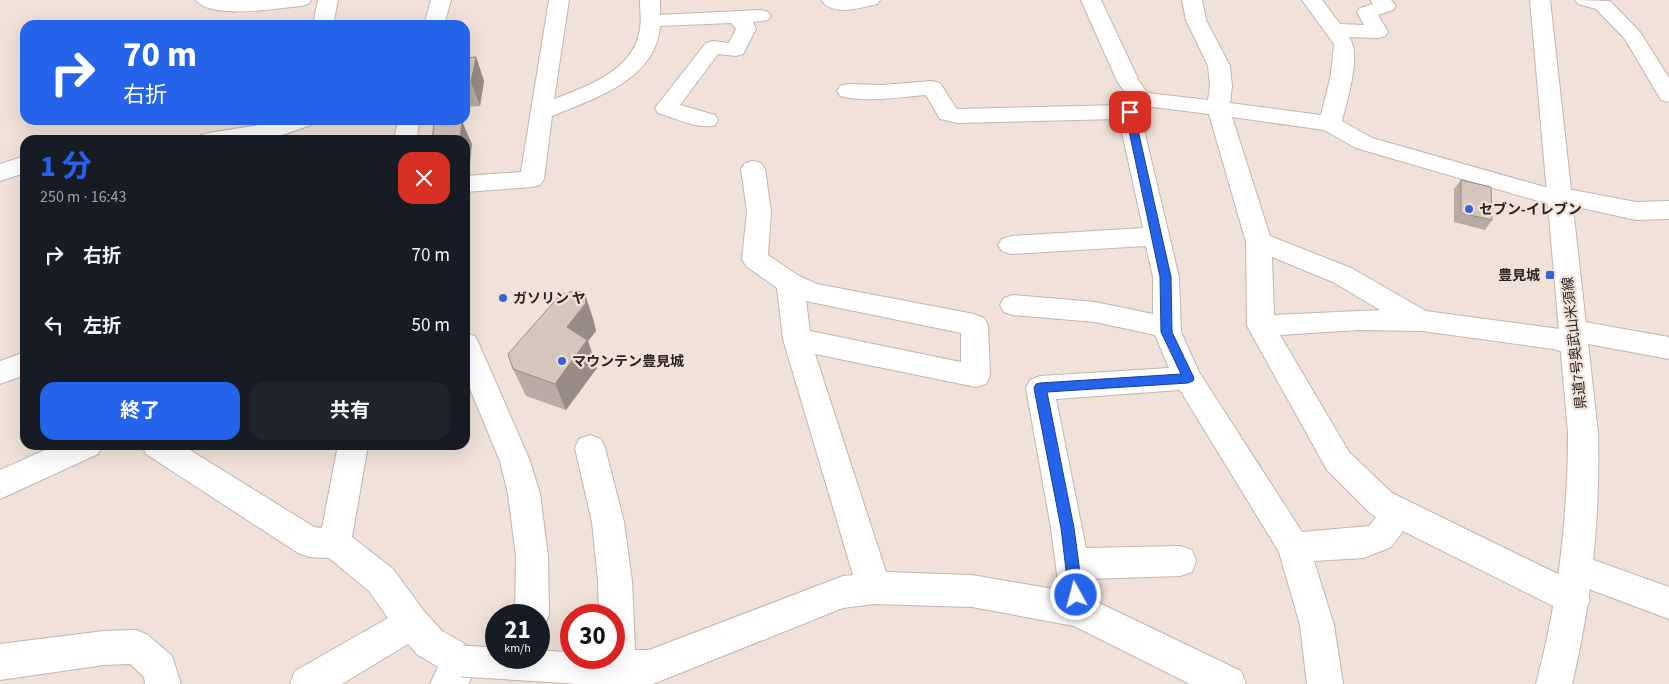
<!DOCTYPE html>
<html lang="ja">
<head>
<meta charset="utf-8">
<style>
  body { margin:0; font-family:"Source Sans 3","Noto Sans JP",sans-serif; background:#20242c; color:#f1f3f6; height:100vh; display:flex; flex-direction:column; font-size:19px; white-space:nowrap }
  * { box-sizing:border-box; margin:0 }
  p { font-size:16px; color:#9ea1a6 }
  .icon { flex:none; width:28px; height:28px; fill:none; stroke:currentColor; stroke-width:2; stroke-linecap:round; stroke-linejoin:round }
  .map { position:relative; flex:1; overflow:hidden }
  .details { position:absolute; left:20px; top:135px; width:450px; height:315px; display:flex; flex-direction:column; background:#171b24; border-radius:15px; box-shadow:0 5px 20px #0002 }
  .details>* { flex:none }
  .banner { position:absolute; left:20px; top:20px; width:450px; height:105px; border-radius:15px; box-shadow:0 5px 20px #0002; background:#2563eb; color:#fff; overflow:hidden }
  .speed { position:absolute; left:485px; top:604px; display:flex; gap:10px; font-size:25px; font-weight:700; text-align:center }
  .speed>* { display:grid; place-content:center; width:65px; height:65px; border-radius:50%; background:#171b24; box-shadow:0 5px 20px #0002; line-height:1 }
  .speed small { font-size:12px; font-weight:400 }
  .speed .limit { border:8px solid #d22; background:#fff; color:#111 }
  .pin { position:absolute; display:grid; place-items:center; width:42px; height:42px; color:#fff; margin:-21px; border-radius:10px; box-shadow:0 2px 8px #0006 }
  .me { position:absolute; width:55px; margin:-28px; rotate:353deg; stroke-linejoin:round; filter:drop-shadow(0 0 4px #0008) }
  .turn { display:flex; align-items:center; gap:18px; height:105px; padding:0 20px; font-size:22px }
  .turn .icon { width:65px; height:65px; stroke-width:2.5 }
  .turn b { display:block; font-size:35px; line-height:42px }
  .round { display:grid; place-items:center; flex:none; width:52px; height:52px; border-radius:15px; background:#20242c }
  .overview { display:flex; align-items:center; justify-content:space-between; height:85px; padding:0 20px }
  h1 { font-size:30px; font-weight:700; line-height:38px; color:#2563eb }
  .primary-button { display:flex; gap:10px; margin-top:auto; padding:10px 20px }
  .primary-button a { flex:1; height:58px; border-radius:15px; background:#2563eb; color:#fff; font-size:20px; font-weight:700; line-height:58px; text-align:center }
  .primary-button a+a { background:#20242c; color:#f1f3f6 }
  ul { padding:0; list-style:none }
  li { display:flex; align-items:center; gap:15px; height:70px; padding:0 20px }
  li div { flex:1 }
  li b { display:block; font-size:19px }
  li em { font-style:normal }
  .map>svg:first-child { display:block }
</style>
</head>
<body>
<div class="map">
<svg width="1669" height="684" viewBox="0 0 1669 684">
  <rect width="100%" height="100%" fill="#f0e2d8"/>
  <g fill="none" stroke-linecap="round" stroke-linejoin="round">
    <defs>
      <g id="minor">
        <path d="M 196,0 L 311,0 L 308,4 L 301,6 C 278,8 210,20 196,0 Z"/>
        <path d="M 318,0 L 338,0 L 333,25 L 313,25 Z"/>
        <path d="M 549,0 L 569,0 L 554,99 C 586,87 631,71 639,34 C 642,23 640,12 640,0 L 660,0 L 660,15 L 761,10 L 768,12 L 771,16 L 768,20 L 753,22 L 756,29 L 743,54 L 736,56 L 718,54 L 680,105 L 715,115 L 718,120 L 715,125 C 698,130 675,118 658,113 L 655,108 L 706,43 L 713,41 L 729,43 L 736,29 L 731,23 L 660,26 C 656,80 593,99 552,116 L 544,179 L 540,185 L 532,187 L 465,192 L 465,176 L 521,172 Z"/>
        <path d="M 821,0 L 880,0 L 877,4 C 860,8 833,17 821,0 Z"/>
        <path d="M 1081,0 L 1101,0 L 1139,81 L 1147,93 L 1208,100 L 1210,86 L 1208,66 L 1186,20 L 1182,0 L 1202,0 L 1206,20 L 1230,66 L 1232,86 L 1230,103 L 1321,115 L 1331,75 L 1334,44 L 1302,0 L 1322,0 L 1340,24 L 1364,25 L 1357,12 L 1360,8 L 1373,4 L 1370,0 L 1391,0 L 1396,6 L 1393,10 L 1378,15 L 1388,32 L 1385,36 L 1378,38 L 1349,37 C 1362,55 1347,100 1342,121 L 1372,138 L 1559,191 L 1573,190 L 1636,202 L 1669,201 L 1669,219 L 1636,220 L 1573,206 L 1559,207 L 1356,148 L 1324,130 L 1232,117 L 1270,236 L 1351,268 L 1426,311 L 1560,329 L 1563,323 L 1573,320 L 1669,337 L 1669,359 L 1588,344 L 1584,352 L 1574,355 L 1553,349 L 1422,331 L 1359,330 L 1280,335 L 1349,452 L 1392,493 L 1564,577 L 1561,569 L 1565,558 L 1577,554 L 1669,587 L 1669,619 L 1578,585 L 1585,589 L 1590,600 L 1585,611 L 1573,616 L 1403,531 L 1391,547 L 1364,558 L 1314,561 L 1334,625 L 1343,684 L 1307,684 L 1300,625 L 1279,552 L 1180,390 L 1056,399 L 1086,548 L 1180,546 L 1192,550 L 1196,561 L 1192,572 L 1180,576 L 1090,579 L 1093,600 L 1241,671 L 1246,684 L 1190,684 L 1074,626 L 972,607 L 874,604 L 843,608 L 653,684 L 569,684 L 561,680 L 555,668 L 561,656 L 571,651 L 571,658 L 614,658 L 614,615 L 599,615 L 598,581 L 592,522 L 575,448 L 579,439 L 590,435 L 601,439 L 605,448 L 624,522 L 632,581 L 635,650 L 649,650 L 843,576 L 853,575 L 783,339 L 777,288 L 746,266 L 742,259 L 747,212 L 741,169 L 745,163 L 753,161 L 761,163 L 765,169 L 771,212 L 768,255 L 799,276 L 817,284 L 974,314 L 984,318 L 988,325 L 990,376 L 986,384 L 976,387 L 815,354 L 886,572 L 972,575 L 1059,590 L 1051,528 L 1026,388 L 1030,380 L 1040,376 L 1169,368 L 1155,335 L 1095,322 L 1013,315 L 1004,312 L 1000,305 L 1004,298 L 1013,295 L 1095,302 L 1153,314 L 1153,277 L 1146,246 L 1011,254 L 1002,251 L 998,245 L 1002,239 L 1011,236 L 1143,228 L 1119,119 L 958,123 L 940,119 L 926,95 C 898,97 867,103 840,96 L 837,91 L 840,86 L 848,84 L 882,85 L 932,81 L 940,83 L 956,108 L 958,109 L 1123,105 L 1129,98 L 1117,81 ZM 1145,106 L 1209,114 L 1246,242 L 1247,326 L 1327,470 L 1370,513 L 1376,517 L 1369,526 L 1302,532 L 1199,372 L 1181,332 L 1179,277 L 1140,113 ZM 1272,257 L 1333,282 L 1380,310 L 1274,315 ZM 806,301 L 961,333 L 961,362 L 810,331 Z"/>
        <path d="M 1575,0 L 1610,1 L 1640,32 L 1669,78 L 1669,102 L 1661,100 L 1625,39 L 1596,9 L 1578,4 Z"/>
        <path d="M 280,120 L 314,120 L 311,125 L 282,135 L 256,140 L 198,140 L 201,135 L 209,133 L 271,123 Z"/>
        <path d="M 25,156 L 25,173 L 0,181 L 0,164 Z"/>
        <path d="M 25,352 L 25,375 L 0,384 L 0,361 Z"/>
        <path d="M 56,445 L 102,445 L 98,454 L 0,499 L 0,470 Z"/>
        <path d="M 142,445 L 182,445 L 314,527 L 322,528 L 338,445 L 368,445 L 352,537 L 393,569 L 424,611 L 442,631 L 474,649 L 480,661 L 468,684 L 430,684 L 438,667 L 418,655 L 408,644 L 342,684 L 290,684 L 295,671 L 388,618 L 369,591 L 329,558 L 309,557 L 298,553 L 146,454 Z"/>
        <path d="M 136,630 L 148,635 L 172,656 L 181,684 L 145,684 L 144,677 L 130,664 L 104,665 L 0,680 L 0,644 L 104,631 Z"/>
      </g>
      <g id="major">
        <path d="M 431,0 L 451,0 L 444,25 L 424,25 Z"/>
        <path d="M 1530,0 L 1550,0 L 1598,433 C 1600,518 1592,601 1572,684 L 1536,684 C 1558,601 1568,519 1568,433 Z"/>
        <path d="M 398,120 L 420,120 L 416,140 L 394,140 Z"/>
        <path d="M 465,333 L 475,336 L 479,344 L 530,461 L 540,494 L 548,556 L 549,615 L 544,627 L 539,629 L 539,615 L 515,615 L 516,556 L 508,494 L 500,461 L 465,377 Z"/>
      </g>
    </defs>
    <use href="#minor" stroke="#c3b5ac" stroke-width="2"/>
    <use href="#major" stroke="#c3b5ac" stroke-width="2"/>
    <use href="#minor" fill="#fff" fill-rule="evenodd"/>
    <use href="#major" fill="#fff" fill-rule="evenodd"/>
    <defs>
      <path id="minor-bridge" d="M 462,661 L 573,668"/>
    </defs>
    <use href="#minor-bridge" stroke="#c3b5ac" stroke-width="33" stroke-linecap="butt"/>
    <use href="#minor-bridge" stroke="#fff" stroke-width="31"/>
  </g>
  <g fill="#b8aba3">
    <path d="M 476,57 L 484,81 L 480,106 L 465,107 L 465,58 Z"/>
    <path d="M 1461,180 L 1492,220 L 1485,230 L 1454,222 L 1454,189 Z"/>
    <path d="M 585,294 L 594,322 L 596,331 L 588,341 L 597,368 L 566,410 L 526,396 L 513,369 Z"/>
  </g>
  <g fill="#968b85">
    <path d="M 476,57 L 484,81 L 480,106 L 471,82 Z"/>
    <path d="M 462,121 L 472,144 L 469,174 L 465,174 L 465,140 L 460,140 Z"/>
    <path d="M 585,294 L 594,322 L 596,331 L 588,341 L 597,368 L 566,410 L 555,384 L 567,327 Z"/>
  </g>
  <g fill="#d6c7be" stroke="#968b85">
    <path d="M 476,57 L 471,82 L 465,83 L 465,58 Z"/>
    <path d="M 462,121 L 460,140 L 432,140 L 434,124 Z"/>
    <path d="M 1461,180 L 1491,187 L 1492,220 L 1461,213 Z"/>
    <path d="M 576,290 L 585,294 L 586,303 L 567,327 L 587,340 L 555,384 L 513,369 L 508,354 L 560,295 Z"/>
  </g>
  <path fill="#2563eb" stroke="#184099" d="M 1130,109 L 1134,112 L 1171,277 L 1172,332 L 1194,378 L 1193,381 L 1188,383 L 1047,392 L 1074,528 L 1083,595 L 1081,600 L 1076,602 L 1071,600 L 1069,595 L 1061,528 L 1034,388 L 1036,384 L 1040,383 L 1181,374 L 1161,332 L 1160,277 L 1125,112 Z"/>
  <g fill="#3861d1" stroke="#f0e2d8" stroke-width="2">
    <circle cx="1469" cy="209" r="5"/>
    <rect x="1545" y="270" width="10" height="10" rx="2.5"/>
    <circle cx="503" cy="298" r="5"/>
    <circle cx="562" cy="361" r="5"/>
  </g>
  <g text-anchor="middle" stroke-width="4.5" stroke-linejoin="round" paint-order="stroke">
    <g font-size="14" font-weight="bold" fill="#292420" stroke="#f0e2d8" text-anchor="start">
      <text x="1479" y="214">セブン-イレブン</text>
      <text x="1540" y="280" text-anchor="end">豊見城</text>
      <text x="513" y="303">ガソリン ヤ</text>
      <text x="572" y="366">マウンテン豊見城</text>
    </g>
    <g font-size="14" fill="#292420" stroke="#f0e2d8">
      <text transform="translate(1574 343) rotate(-96)" y="5">県道7号奥武山米須線</text>
    </g>
  </g>
</svg>
<div class="speed"><div>21<small>km/h</small></div><div class="limit">30</div></div>
<div class="pin" style="left:1130px;top:112px;background:#d93025"><svg class="icon" aria-label="arrive" viewBox="0 0 24 24"><path d="M6 21V4h12l-3 4 3 4H6"/></svg></div>
<svg class="me" style="left:1076px;top:595px" viewBox="-20 -20 40 40"><circle r="17" fill="#2563eb" stroke="#fff" stroke-width="3"/><path d="M0-11L8 9 0 5-8 9z" fill="#fff"/></svg>
<div class="banner">
<div class="turn"><svg class="icon" aria-label="right" viewBox="0 0 24 24"><path d="M7 20v-9h11M14 6l5 5-5 5"/></svg><div><b>70 m</b>右折</div></div>
</div>
<section class="details">
<div class="overview"><div><h1>1 分</h1><p>250 m · 16:43</p></div><a class="round" style="background:#d93025;color:#fff"><svg class="icon" aria-label="close" viewBox="0 0 24 24"><path d="M6 6l12 12M18 6L6 18"/></svg></a></div>
<ul>
<li><svg class="icon" aria-label="right" viewBox="0 0 24 24"><path d="M7 20v-9h11M14 6l5 5-5 5"/></svg><div><b>右折</b></div><em>70 m</em></li>
<li><svg class="icon" aria-label="left" viewBox="0 0 24 24"><path d="M17 20v-9H6M10 6l-5 5 5 5"/></svg><div><b>左折</b></div><em>50 m</em></li>
</ul>
<div class="primary-button"><a>終了</a><a>共有</a></div>
</section>
</div>
</body>
</html>
